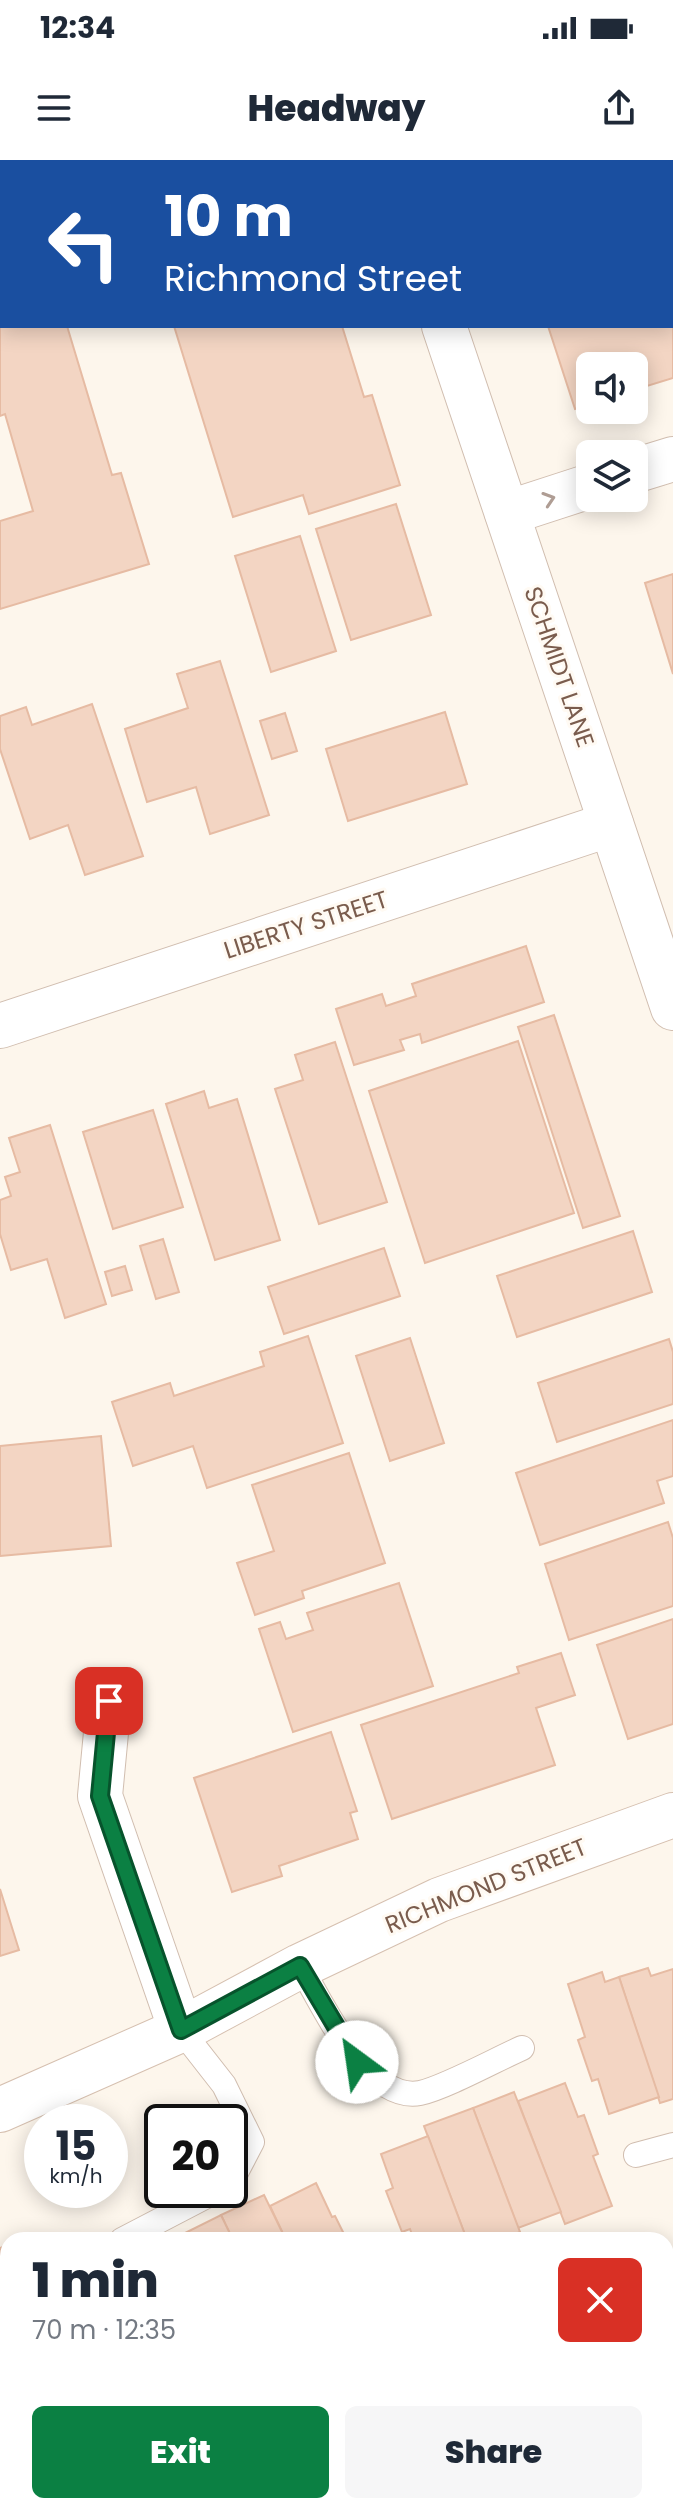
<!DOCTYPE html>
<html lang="en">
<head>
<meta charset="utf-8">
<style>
  body { margin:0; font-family:Poppins,sans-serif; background:#f6f6f7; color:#1f2937; height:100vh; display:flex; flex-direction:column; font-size:30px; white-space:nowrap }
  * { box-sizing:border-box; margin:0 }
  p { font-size:26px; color:#747a83 }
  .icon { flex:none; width:44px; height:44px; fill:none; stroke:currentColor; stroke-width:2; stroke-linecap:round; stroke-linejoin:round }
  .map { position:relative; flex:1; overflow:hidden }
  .side { position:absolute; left:0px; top:2072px; width:674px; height:282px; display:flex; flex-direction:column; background:#fff; border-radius:24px 24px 0 0; box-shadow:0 4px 20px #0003 }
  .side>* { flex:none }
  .banner { position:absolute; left:0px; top:0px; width:674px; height:168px; box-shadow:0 4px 20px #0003; background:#1a4fa0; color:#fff; overflow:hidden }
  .fabs { position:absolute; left:576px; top:192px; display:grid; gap:16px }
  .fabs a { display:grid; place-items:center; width:72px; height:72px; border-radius:12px; background:#fff; box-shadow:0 4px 20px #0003; font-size:40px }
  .speed { position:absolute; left:24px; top:1944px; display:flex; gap:16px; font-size:40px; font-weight:700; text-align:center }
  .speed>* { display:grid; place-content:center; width:104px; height:104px; border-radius:50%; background:#fff; box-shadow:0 4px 20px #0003; line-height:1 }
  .speed small { font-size:20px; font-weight:400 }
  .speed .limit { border:4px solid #111; border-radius:12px; background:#fff; color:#111 }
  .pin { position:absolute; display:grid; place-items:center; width:68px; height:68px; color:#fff; margin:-34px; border-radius:16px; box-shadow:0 4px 12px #0006 }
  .me { position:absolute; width:88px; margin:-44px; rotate:329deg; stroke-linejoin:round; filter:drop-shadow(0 0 6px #0008) }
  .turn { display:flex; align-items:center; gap:28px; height:168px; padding:0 32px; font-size:36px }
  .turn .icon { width:104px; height:104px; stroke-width:2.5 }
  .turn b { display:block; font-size:56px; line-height:68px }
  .round { display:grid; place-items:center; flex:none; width:84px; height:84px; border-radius:12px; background:#f6f6f7 }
  .summary { display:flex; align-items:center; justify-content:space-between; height:136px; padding:0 32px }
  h1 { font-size:48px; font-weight:800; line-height:60px }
  .button { display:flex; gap:16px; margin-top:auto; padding:16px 32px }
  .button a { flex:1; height:92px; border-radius:12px; background:#0b8043; color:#fff; font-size:32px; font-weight:800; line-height:92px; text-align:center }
  .button a+a { background:#f6f6f7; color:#1f2937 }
  .status { display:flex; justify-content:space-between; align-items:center; height:56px; padding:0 40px; background:#fff; direction:ltr }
  .status svg { height:22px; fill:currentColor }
  header { display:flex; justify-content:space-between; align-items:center; height:104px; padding:0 32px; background:#fff; font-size:36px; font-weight:800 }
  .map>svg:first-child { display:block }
</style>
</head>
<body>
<div class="status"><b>12:34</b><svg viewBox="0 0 49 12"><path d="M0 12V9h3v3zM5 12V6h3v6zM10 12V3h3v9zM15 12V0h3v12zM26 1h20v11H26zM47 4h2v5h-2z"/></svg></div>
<header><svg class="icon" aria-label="menu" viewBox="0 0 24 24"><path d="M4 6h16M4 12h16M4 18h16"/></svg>Headway<svg class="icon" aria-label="share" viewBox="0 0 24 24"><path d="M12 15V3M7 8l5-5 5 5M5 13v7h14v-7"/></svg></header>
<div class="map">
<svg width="673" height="2353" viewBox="0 0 673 2353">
  <rect width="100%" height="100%" fill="#fdf6ec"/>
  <g fill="#f3d5c3" stroke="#e6bba3" stroke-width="2">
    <path d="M 497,0 L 615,0 L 609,2 Z"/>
    <path d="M 673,132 L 673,218 L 634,230 L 634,206 L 590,206 L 590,244 L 575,249 L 548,166 L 672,166 Z"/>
    <path d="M 0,165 L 67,166 L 112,315 L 121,313 L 149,404 L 0,449 L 0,361 L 33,351 L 5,254 L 0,256 Z"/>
    <path d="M 174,166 L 342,166 L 364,237 L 372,235 L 400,325 L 309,354 L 303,335 L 233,357 Z"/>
    <path d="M 396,344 L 431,455 L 351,480 L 316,369 Z"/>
    <path d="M 300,376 L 336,491 L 271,512 L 235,396 Z"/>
    <path d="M 673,414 L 673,514 L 645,423 Z"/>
    <path d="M 220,501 L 269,655 L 210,674 L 196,627 L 147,642 L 125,569 L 188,548 L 177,514 Z"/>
    <path d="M 92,544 L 143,696 L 85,715 L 68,665 L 30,679 L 0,589 L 0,556 L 26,547 L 32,565 Z"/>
    <path d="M 445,552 L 467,624 L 348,661 L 326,589 Z"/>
    <path d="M 285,553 L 297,591 L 272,599 L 260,561 Z"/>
    <path d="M 526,786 L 544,842 L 422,883 L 420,874 L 400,880 L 404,890 L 354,905 L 336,849 L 382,834 L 386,846 L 416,836 L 412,824 Z"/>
    <path d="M 554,855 L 620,1056 L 583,1068 L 518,867 Z"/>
    <path d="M 518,881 L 574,1053 L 425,1103 L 369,931 Z"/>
    <path d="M 335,882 L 387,1042 L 319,1064 L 275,929 L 303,920 L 295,895 Z"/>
    <path d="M 204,931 L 209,948 L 237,939 L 280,1080 L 215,1100 L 166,944 Z"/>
    <path d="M 153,950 L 183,1047 L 113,1069 L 83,972 Z"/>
    <path d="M 50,965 L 106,1144 L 65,1158 L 47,1099 L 11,1110 L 0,1074 L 0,1040 L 11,1036 L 5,1017 L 20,1012 L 9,978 Z"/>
    <path d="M 633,1071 L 652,1132 L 517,1177 L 497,1116 Z"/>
    <path d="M 163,1079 L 179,1132 L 156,1139 L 140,1086 Z"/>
    <path d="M 384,1088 L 400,1136 L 284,1174 L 268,1127 Z"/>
    <path d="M 125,1106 L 132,1130 L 112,1136 L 105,1112 Z"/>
    <path d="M 308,1176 L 343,1283 L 207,1328 L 193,1286 L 133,1306 L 112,1242 L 170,1223 L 174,1236 L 264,1206 L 260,1192 Z"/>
    <path d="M 410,1178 L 444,1283 L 390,1301 L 356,1196 Z"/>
    <path d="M 669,1179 L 673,1192 L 673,1244 L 557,1282 L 538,1223 Z"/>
    <path d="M 673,1260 L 673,1316 L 657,1321 L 664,1343 L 540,1385 L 516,1313 Z"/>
    <path d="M 101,1276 L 111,1386 L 0,1396 L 0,1286 Z"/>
    <path d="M 349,1293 L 385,1403 L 302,1431 L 304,1438 L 255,1455 L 237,1403 L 274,1391 L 252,1325 Z"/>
    <path d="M 668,1362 L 673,1378 L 673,1446 L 569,1480 L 545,1404 Z"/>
    <path d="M 399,1423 L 433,1526 L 293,1572 L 259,1469 L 280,1462 L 286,1479 L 313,1470 L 307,1453 Z"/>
    <path d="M 673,1459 L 673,1564 L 628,1579 L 597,1485 Z"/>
    <path d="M 561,1493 L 575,1535 L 536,1548 L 555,1605 L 392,1659 L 361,1565 L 519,1513 L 517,1507 Z"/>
    <path d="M 331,1572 L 357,1651 L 350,1653 L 358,1679 L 279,1706 L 282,1716 L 232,1732 L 194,1618 Z"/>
    <path d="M 0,1729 L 19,1790 L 0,1796 Z"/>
    <path d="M 648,1808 L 651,1816 L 673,1809 L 673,1939 L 660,1943 L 619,1817 Z"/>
    <path d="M 602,1812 L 605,1822 L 619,1817 L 659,1937 L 609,1954 L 598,1919 L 592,1921 L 578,1880 L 585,1877 L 568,1824 Z"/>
    <path d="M 565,1923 L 578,1957 L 584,1955 L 598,1994 L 593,1996 L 612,2046 L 565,2064 L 518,1941 Z"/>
    <path d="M 514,1932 L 561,2052 L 518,2068 L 473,1948 Z"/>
    <path d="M 473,1948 L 520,2072 L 499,2080 L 467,2080 L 424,1966 Z"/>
    <path d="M 428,1976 L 467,2080 L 414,2080 L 410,2069 L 402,2072 L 386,2031 L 393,2028 L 381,1994 Z"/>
    <path d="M 316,2023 L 332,2057 L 335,2056 L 347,2080 L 286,2080 L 270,2046 Z"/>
    <path d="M 264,2035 L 286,2080 L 233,2080 L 221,2055 Z"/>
    <path d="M 221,2055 L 233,2080 L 181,2080 L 179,2076 Z"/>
    <path d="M 8,2085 L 8,2198 L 0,2181 L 0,2088 Z"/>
    <path d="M 0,2181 L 8,2198 L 8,2244 L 0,2248 Z"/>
    <path d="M 14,2346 L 56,2346 L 60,2353 L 4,2353 Z"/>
    <path d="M 56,2346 L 167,2346 L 171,2353 L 60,2353 Z"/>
  </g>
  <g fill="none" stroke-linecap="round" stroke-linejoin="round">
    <defs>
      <g id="lane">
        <path d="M 268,2 L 273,0"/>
        <path d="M 0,114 L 2,113"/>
        <path d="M 300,1806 C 322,1843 367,1943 420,1933 C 444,1928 497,1899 522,1888"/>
        <path d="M 181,1870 L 224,1925 L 252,1982 L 230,2024"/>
        <path d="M 636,1995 L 673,1985"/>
        <path d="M 122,2080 L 218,2030"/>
        <path d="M 0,2309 L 8,2305"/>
      </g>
      <g id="street">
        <path d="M 388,0 L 388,2"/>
        <path d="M 444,166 L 673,848"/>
        <path d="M 634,311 L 673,299"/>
        <path d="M 507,353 L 590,326"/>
        <path d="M 0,866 L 611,664"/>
        <path d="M 109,1541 L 100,1636 L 181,1870"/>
      </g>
      <path id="secondary" d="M 0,1950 L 181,1870 L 300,1806 L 439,1740 L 673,1655"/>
    </defs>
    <use href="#lane" stroke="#d1beb0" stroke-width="26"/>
    <use href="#street" stroke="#d1beb0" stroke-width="46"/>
    <use href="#secondary" stroke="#d6c0b0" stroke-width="46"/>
    <use href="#lane" stroke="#fff" stroke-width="24"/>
    <use href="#street" stroke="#fff" stroke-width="44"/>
    <use href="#secondary" stroke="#fff" stroke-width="44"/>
  </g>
  <defs><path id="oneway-chevron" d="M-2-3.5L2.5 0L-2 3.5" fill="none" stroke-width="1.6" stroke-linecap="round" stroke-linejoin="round" transform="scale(2)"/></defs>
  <use stroke="#af9d94" href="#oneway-chevron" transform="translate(549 339) rotate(-18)"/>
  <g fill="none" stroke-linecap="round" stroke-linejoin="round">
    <defs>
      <path id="route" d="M 109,1541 L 100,1636 L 181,1870 L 300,1806 L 357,1902"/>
    </defs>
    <use href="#route" stroke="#07532c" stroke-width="20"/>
    <use href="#route" stroke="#0b8043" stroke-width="14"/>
  </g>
  <g text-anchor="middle" stroke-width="6" stroke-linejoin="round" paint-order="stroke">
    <g font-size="24" fill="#7a5c4d" stroke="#fffaf3">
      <text transform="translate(559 507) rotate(71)" y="8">SCHMIDT LANE</text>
      <text transform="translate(306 765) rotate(-18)" y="8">LIBERTY STREET</text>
      <text transform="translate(486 1726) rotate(-22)" y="8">RICHMOND STREET</text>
    </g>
  </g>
</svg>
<div class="fabs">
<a><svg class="icon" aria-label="sound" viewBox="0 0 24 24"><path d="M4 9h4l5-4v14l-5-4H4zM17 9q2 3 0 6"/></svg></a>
<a><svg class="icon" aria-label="layers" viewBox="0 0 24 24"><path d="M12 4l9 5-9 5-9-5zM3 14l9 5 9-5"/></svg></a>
</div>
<div class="speed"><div>15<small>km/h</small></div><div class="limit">20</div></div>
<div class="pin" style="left:109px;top:1541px;background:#d93025"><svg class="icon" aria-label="arrive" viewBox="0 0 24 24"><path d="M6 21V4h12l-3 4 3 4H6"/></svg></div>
<svg class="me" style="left:357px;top:1902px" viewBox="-20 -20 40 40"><circle r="19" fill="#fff"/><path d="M0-13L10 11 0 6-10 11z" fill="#0b8043"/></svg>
<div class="banner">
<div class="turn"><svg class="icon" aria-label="left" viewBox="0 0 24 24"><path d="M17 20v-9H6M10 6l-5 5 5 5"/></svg><div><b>10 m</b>Richmond Street</div></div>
</div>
<section class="side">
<div class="summary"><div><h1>1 min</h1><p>70 m · 12:35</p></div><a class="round" style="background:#d93025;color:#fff"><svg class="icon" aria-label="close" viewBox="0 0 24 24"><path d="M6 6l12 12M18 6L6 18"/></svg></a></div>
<div class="button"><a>Exit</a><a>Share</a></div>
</section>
</div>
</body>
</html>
